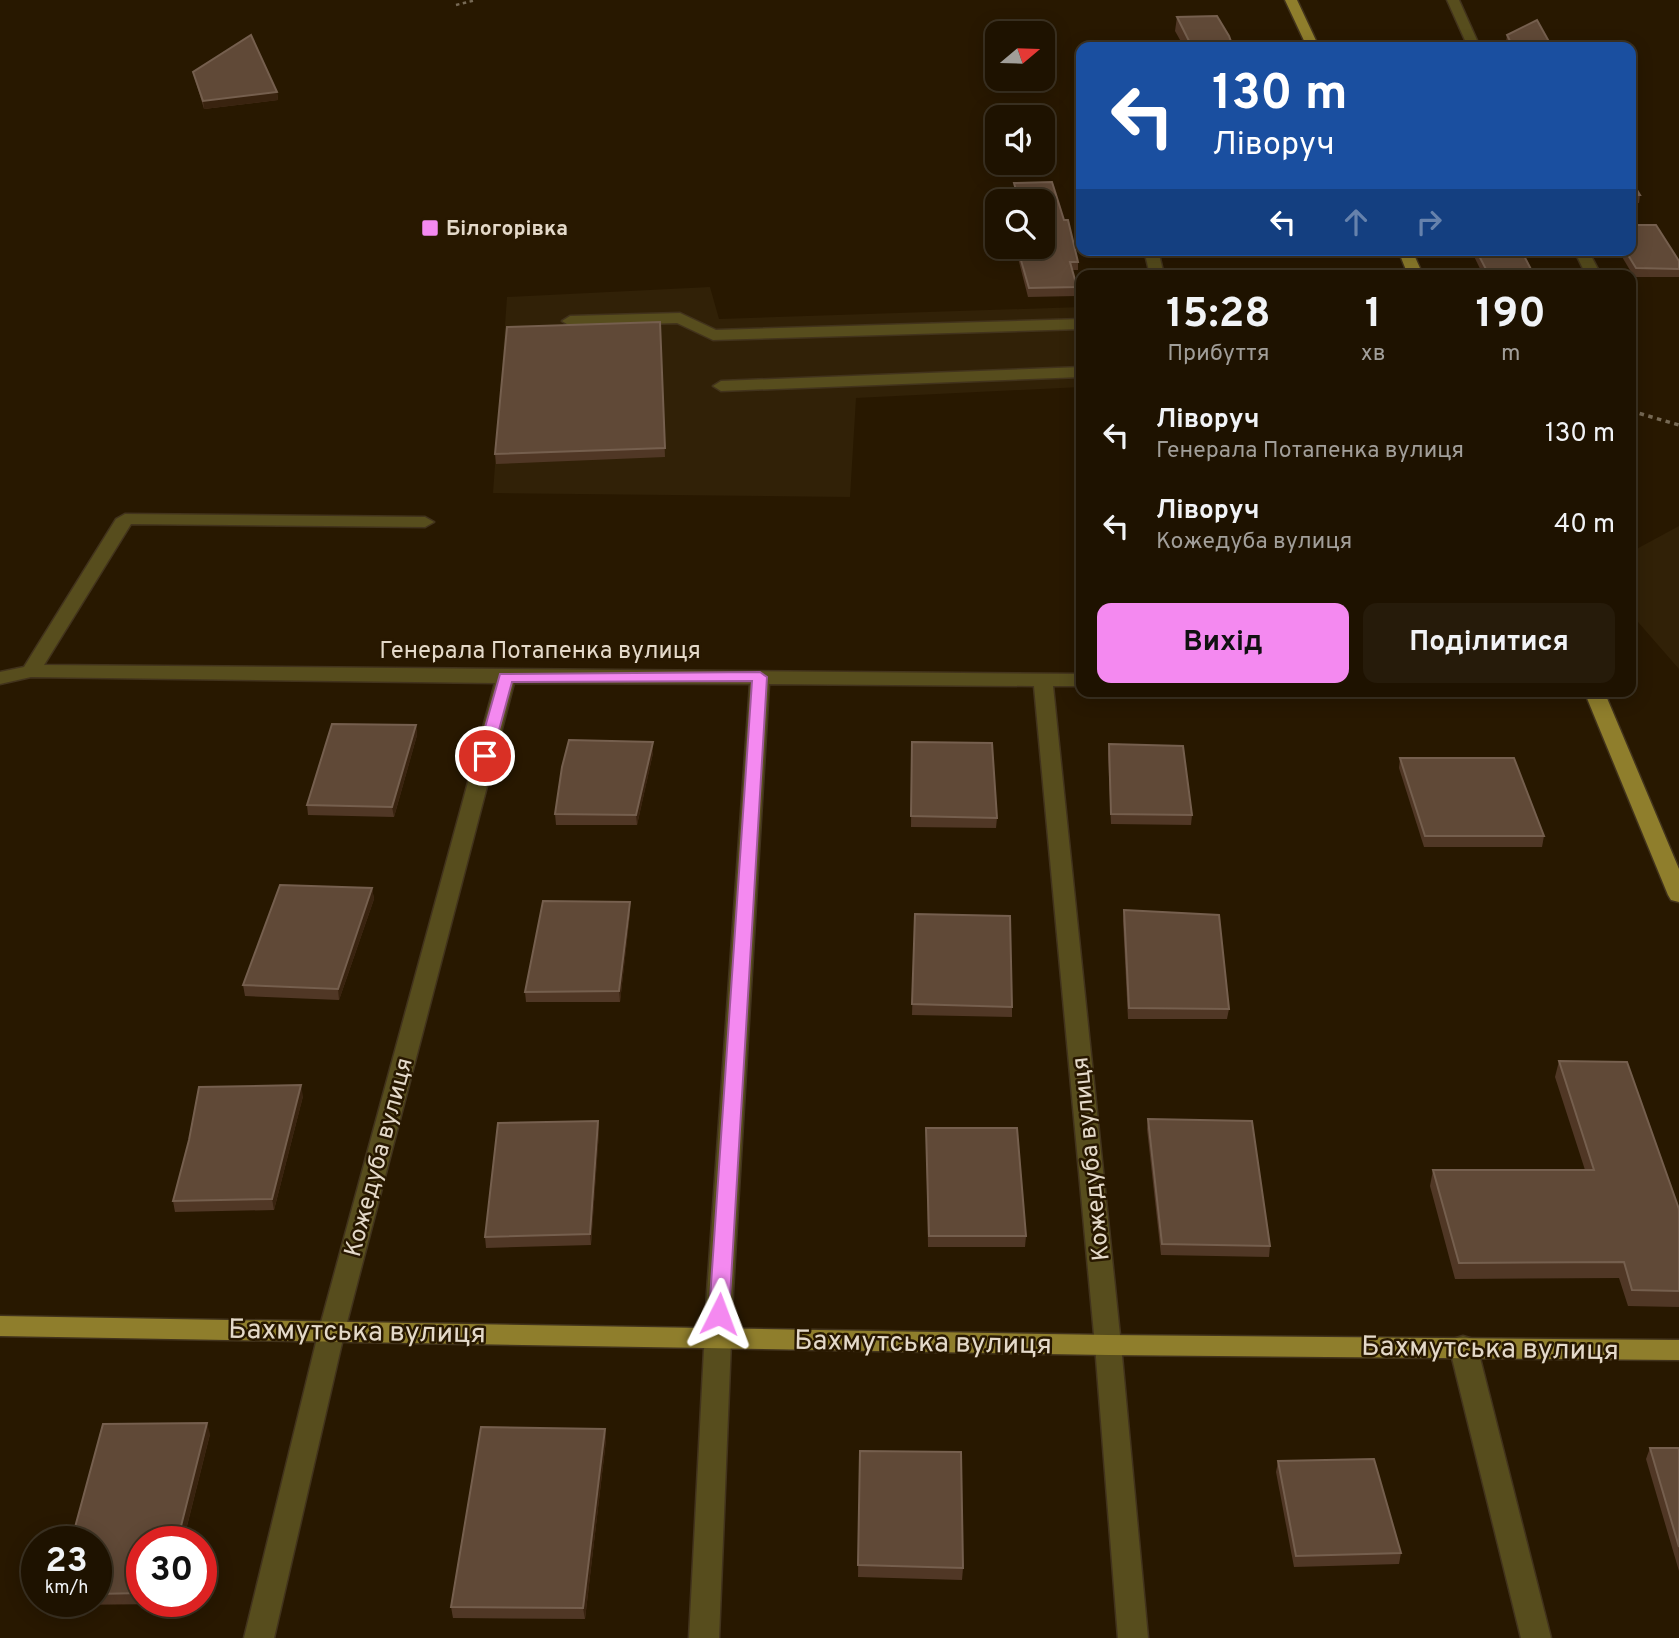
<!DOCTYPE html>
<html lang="uk">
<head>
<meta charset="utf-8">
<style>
  body { margin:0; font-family:Overpass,sans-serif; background:#261b0a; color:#f1f3f6; height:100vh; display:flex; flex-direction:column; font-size:26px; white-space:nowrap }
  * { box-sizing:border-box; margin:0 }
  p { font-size:23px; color:#a19e99 }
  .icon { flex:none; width:38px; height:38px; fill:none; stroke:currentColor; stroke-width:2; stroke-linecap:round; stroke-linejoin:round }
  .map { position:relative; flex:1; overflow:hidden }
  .panel { position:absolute; left:1076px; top:270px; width:560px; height:427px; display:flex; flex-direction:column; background:#1e1200; border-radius:14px; box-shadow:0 4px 18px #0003,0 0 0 2px #3c3222 }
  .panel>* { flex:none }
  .top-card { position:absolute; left:1076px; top:42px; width:560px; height:214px; border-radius:14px; box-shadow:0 4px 18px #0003,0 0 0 2px #3c3222; background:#1a4fa0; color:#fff; overflow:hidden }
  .needle { width:46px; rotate:71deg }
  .tools { position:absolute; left:985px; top:21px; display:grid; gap:14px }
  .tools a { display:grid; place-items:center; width:70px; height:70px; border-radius:14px; background:#1e1200; box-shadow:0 4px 18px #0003,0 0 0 2px #3c3222; font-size:35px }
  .speed { position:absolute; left:21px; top:1526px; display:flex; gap:14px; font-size:35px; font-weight:700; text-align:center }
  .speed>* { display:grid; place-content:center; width:91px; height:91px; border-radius:50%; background:#1e1200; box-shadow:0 4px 18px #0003,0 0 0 2px #3c3222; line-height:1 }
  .speed small { font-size:18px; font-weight:400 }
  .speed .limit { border:10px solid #d22; background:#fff; color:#111 }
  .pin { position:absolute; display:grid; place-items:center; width:60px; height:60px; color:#fff; margin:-30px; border:4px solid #fff; border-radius:50%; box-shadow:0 2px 7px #0007 }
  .me { position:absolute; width:77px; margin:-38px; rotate:3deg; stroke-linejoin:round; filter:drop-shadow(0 0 5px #0008) }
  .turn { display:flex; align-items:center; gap:24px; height:147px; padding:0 21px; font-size:32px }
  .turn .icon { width:91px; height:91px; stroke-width:2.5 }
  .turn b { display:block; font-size:49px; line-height:60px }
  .lanes { display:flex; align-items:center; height:66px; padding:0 21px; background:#0003; justify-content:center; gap:35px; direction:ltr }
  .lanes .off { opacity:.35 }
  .eta { display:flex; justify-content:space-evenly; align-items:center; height:119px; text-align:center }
  .eta b { font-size:42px; font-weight:700; line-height:49px }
  .primary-button { display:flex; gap:14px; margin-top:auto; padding:14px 21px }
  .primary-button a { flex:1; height:80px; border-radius:14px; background:#f489f0; color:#111; font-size:28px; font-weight:700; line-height:80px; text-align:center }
  .primary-button a+a { background:#261b0a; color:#f1f3f6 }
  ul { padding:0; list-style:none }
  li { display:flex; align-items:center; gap:21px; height:91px; padding:0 21px }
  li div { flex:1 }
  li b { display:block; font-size:26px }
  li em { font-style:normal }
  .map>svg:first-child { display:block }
</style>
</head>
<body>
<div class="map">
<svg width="1679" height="1638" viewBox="0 0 1679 1638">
  <rect width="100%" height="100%" fill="#281800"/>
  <g fill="#312107">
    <path d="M 710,287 L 719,319 L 1081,307 L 1081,387 L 856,398 L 850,497 L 493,493 L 507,297 Z"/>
    <path d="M 1679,526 L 1679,669 L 1631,614 L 1631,552 Z"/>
  </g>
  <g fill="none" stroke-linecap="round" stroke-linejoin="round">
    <defs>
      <g id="minor">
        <path d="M 1447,0 L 1459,0 L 1480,47 L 1468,47 Z"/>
        <path d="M 1144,250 L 1158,250 L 1164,275 L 1150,275 Z"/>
        <path d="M 1574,250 L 1588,250 L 1601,275 L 1586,275 Z"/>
        <path d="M 680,313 L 716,330 L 1082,319 L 1082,329 L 713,340 L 677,323 L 570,326 L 562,321 L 570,316 Z"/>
        <path d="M 1082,367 L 1082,377 L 721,391 L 713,386 L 721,381 Z"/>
        <path d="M 125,514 L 425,517 L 434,522 L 425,527 L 131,524 L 44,665 L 1082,674 L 1082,686 L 1053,686 L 1121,1345 L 1148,1638 L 1118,1638 L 1095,1345 L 1034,686 L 769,684 L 733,1292 L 719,1638 L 689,1638 L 707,1292 L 750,684 L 514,683 L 345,1330 L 274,1638 L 244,1638 L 319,1330 L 495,683 L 31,677 L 0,684 L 0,672 L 24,667 L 116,519 Z"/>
        <path d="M 1463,1336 L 1473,1339 L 1477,1346 L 1551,1638 L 1521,1638 L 1449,1346 L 1453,1339 Z"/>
      </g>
      <g id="major">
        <path d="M 1285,0 L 1297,0 L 1319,47 L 1307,47 Z"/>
        <path d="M 1398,250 L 1412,250 L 1423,275 L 1408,275 Z"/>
        <path d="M 1584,691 L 1604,691 L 1679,869 L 1679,902 L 1671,900 L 1668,895 Z"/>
        <path d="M 0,1316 L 1108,1335 L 1679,1340 L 1679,1360 L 1108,1355 L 0,1336 Z"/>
      </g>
    </defs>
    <use href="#minor" stroke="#42331c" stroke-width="3"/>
    <use href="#major" stroke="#42331c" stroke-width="3"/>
    <path stroke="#776a55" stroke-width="2.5" stroke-dasharray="3.5 3.5" stroke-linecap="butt" d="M 456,5 L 476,0"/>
    <path stroke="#776a55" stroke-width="3.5" stroke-dasharray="4.5 4.5" stroke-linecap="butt" d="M 1631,411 L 1679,425"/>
    <use href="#minor" fill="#574d1d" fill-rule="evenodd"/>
    <use href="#major" fill="#8f7e2c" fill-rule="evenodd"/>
  </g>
  <g fill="#503725">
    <path d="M 1177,17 L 1233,47 L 1184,47 L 1175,31 Z"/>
    <path d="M 1507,35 L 1552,47 L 1508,47 L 1506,42 Z"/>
    <path d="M 193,72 L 277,92 L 278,100 L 204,109 L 195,79 Z"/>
    <path d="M 1631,180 L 1640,195 L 1639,203 L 1631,203 Z"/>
    <path d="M 1052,182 L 1064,220 L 1068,220 L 1078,262 L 1078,270 L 1072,270 L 1077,287 L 1077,296 L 1028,297 L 1018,258 L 1018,250 L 1030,250 L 1029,247 L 1043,247 L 1043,201 L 1017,201 L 1014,191 L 1014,183 Z"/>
    <path d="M 1471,250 L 1521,250 L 1534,275 L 1483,275 Z"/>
    <path d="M 1618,250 L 1631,250 L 1679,261 L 1679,277 L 1634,277 Z"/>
    <path d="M 660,322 L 665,457 L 496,464 L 495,454 Z"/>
    <path d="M 416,725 L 417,735 L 394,817 L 308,815 L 307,805 Z"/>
    <path d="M 653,742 L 653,753 L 637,825 L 556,825 L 555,814 Z"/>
    <path d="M 912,742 L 997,818 L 996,828 L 911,827 Z"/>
    <path d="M 1109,744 L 1192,815 L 1191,825 L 1111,824 L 1108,754 Z"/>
    <path d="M 1400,758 L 1544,836 L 1542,847 L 1424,847 L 1399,768 Z"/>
    <path d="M 372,888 L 374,899 L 339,1000 L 245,996 L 243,985 Z"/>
    <path d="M 630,902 L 630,913 L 620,1002 L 526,1002 L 525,992 Z"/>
    <path d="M 1124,910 L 1229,1009 L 1227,1019 L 1128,1019 L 1123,921 Z"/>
    <path d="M 915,914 L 1012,1007 L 1012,1017 L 912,1015 Z"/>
    <path d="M 1559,1061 L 1679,1209 L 1679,1307 L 1628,1306 L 1619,1278 L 1455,1279 L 1430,1186 L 1433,1170 L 1585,1170 L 1555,1077 Z"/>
    <path d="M 303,1096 L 274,1210 L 175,1212 L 173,1201 L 189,1140 Z"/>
    <path d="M 1148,1119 L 1270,1246 L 1269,1257 L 1161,1255 L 1147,1129 Z"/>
    <path d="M 598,1121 L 599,1131 L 591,1245 L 486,1248 L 485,1237 Z"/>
    <path d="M 926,1128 L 1026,1236 L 1025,1247 L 928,1247 Z"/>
    <path d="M 605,1429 L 606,1440 L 585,1619 L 453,1618 L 451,1607 Z"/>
    <path d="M 210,1434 L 183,1542 L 142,1542 L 142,1601 L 168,1601 L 167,1604 L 61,1605 L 60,1601 L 96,1601 L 96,1542 Z"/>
    <path d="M 1650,1448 L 1679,1448 L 1679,1571 L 1646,1459 Z"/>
    <path d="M 860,1451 L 963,1568 L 962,1580 L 858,1577 Z"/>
    <path d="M 1278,1461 L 1401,1553 L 1399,1564 L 1294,1567 L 1276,1472 Z"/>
  </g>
  <g fill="#39230f">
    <path d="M 277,92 L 278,100 L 204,109 L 203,101 Z"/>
    <path d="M 416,725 L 417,735 L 394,817 L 392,807 Z"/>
    <path d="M 653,742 L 653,753 L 637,825 L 636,815 Z"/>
    <path d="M 372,888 L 374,899 L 339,1000 L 338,989 Z"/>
    <path d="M 630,902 L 630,913 L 620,1002 L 619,991 Z"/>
    <path d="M 301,1085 L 303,1096 L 274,1210 L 272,1199 Z"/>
    <path d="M 598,1121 L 599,1131 L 591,1245 L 590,1234 Z"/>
    <path d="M 207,1423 L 210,1434 L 183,1542 L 177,1542 Z"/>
    <path d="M 605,1429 L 606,1440 L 585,1619 L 583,1608 Z"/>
  </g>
  <g fill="#604937" stroke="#755f4e" stroke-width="2">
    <path d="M 1217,16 L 1229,36 L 1233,47 L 1192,47 L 1177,17 Z"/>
    <path d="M 1537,20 L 1552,47 L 1513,47 L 1507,35 Z"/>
    <path d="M 251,35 L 277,92 L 203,101 L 193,72 Z"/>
    <path d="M 1631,180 L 1640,195 L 1631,195 Z"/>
    <path d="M 1052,182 L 1064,220 L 1068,220 L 1078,262 L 1070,262 L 1077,287 L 1029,288 L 1018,250 L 1033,250 L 1032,247 L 1043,247 L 1043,201 L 1019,201 L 1014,183 Z"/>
    <path d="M 1631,225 L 1656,225 L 1679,261 L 1679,269 L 1636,268 L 1625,250 L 1631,250 Z"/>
    <path d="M 1476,250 L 1521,250 L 1534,275 L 1489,275 Z"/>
    <path d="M 660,322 L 665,448 L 495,454 L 507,327 Z"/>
    <path d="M 332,724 L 416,725 L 392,807 L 307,805 Z"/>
    <path d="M 569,740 L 653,742 L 636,815 L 555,814 L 562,767 Z"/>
    <path d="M 912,742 L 992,743 L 997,818 L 911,816 Z"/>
    <path d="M 1109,744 L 1183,746 L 1192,815 L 1111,814 Z"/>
    <path d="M 1400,758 L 1514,758 L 1544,836 L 1425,836 Z"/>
    <path d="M 280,885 L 372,888 L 338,989 L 243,985 Z"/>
    <path d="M 543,901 L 630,902 L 619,991 L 525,992 Z"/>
    <path d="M 1124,910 L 1219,915 L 1229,1009 L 1129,1008 Z"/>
    <path d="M 915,914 L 1010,916 L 1012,1007 L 912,1004 Z"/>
    <path d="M 1559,1061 L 1627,1062 L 1679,1209 L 1679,1291 L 1632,1290 L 1624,1262 L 1459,1263 L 1433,1170 L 1594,1170 Z"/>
    <path d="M 301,1085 L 272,1199 L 173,1201 L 189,1140 L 199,1087 Z"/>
    <path d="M 1148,1119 L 1252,1121 L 1270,1246 L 1162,1244 Z"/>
    <path d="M 598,1121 L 590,1234 L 485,1237 L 498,1123 Z"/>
    <path d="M 926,1128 L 1017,1128 L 1026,1236 L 929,1236 Z"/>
    <path d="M 207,1423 L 177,1542 L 142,1542 L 142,1593 L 96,1594 L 96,1542 L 71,1542 L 103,1424 Z"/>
    <path d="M 481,1427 L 605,1429 L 583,1608 L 451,1607 Z"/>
    <path d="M 1650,1448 L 1679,1448 L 1679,1547 Z"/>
    <path d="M 860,1451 L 961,1452 L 963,1568 L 858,1565 Z"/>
    <path d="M 1374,1459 L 1401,1553 L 1296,1556 L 1278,1461 Z"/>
  </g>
  <path fill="#f489f0" stroke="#9f599c" stroke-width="2" d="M 760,672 L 767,677 L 729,1314 L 726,1320 L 719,1322 L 712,1320 L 709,1314 L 752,681 L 512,682 L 492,756 L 485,760 L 477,756 L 500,674 Z"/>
  <rect fill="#f489f0" stroke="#281800" stroke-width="2.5" x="421" y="219" width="18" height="18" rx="3.5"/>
  <g text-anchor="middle" stroke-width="5" stroke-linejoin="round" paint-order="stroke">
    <g font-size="21" font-weight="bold" fill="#e4d9c9" stroke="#281800" text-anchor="start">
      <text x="446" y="235">Білогорівка</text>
    </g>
    <g font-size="24" fill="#e4d9c9" stroke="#281800">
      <text x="540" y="658">Генерала Потапенка вулиця</text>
      <text transform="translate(378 1157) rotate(-75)" y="8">Кожедуба вулиця</text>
      <text transform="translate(1090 1159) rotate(-96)" y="8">Кожедуба вулиця</text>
    </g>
    <g font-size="28" fill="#e4d9c9" stroke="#281800">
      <text transform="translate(357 1330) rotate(1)" y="10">Бахмутська вулиця</text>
      <text transform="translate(923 1341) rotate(1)" y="10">Бахмутська вулиця</text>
      <text transform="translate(1490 1347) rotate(1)" y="10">Бахмутська вулиця</text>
    </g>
  </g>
</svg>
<div class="tools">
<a><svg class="needle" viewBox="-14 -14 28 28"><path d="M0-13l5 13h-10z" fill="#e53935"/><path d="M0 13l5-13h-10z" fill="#a19e99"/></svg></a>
<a><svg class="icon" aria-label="sound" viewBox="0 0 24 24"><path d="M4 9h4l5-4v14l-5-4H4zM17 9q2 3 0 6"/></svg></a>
<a><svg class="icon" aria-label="search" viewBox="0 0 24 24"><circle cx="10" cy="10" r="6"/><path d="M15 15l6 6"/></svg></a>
</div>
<div class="speed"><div>23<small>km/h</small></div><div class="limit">30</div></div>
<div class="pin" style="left:485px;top:756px;background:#d93025"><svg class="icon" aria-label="arrive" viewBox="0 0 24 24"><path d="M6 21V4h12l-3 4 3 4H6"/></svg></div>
<svg class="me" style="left:719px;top:1314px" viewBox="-20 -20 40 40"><path d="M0-17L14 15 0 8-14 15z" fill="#f489f0" stroke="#fff" stroke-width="4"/></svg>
<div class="top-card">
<div class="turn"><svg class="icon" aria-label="left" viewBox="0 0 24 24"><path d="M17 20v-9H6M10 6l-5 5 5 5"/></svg><div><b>130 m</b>Ліворуч</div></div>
<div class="lanes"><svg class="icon" aria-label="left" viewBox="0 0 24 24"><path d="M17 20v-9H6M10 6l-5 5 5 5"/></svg><svg class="icon off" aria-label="ahead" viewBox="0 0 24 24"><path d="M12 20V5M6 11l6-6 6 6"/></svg><svg class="icon off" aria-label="right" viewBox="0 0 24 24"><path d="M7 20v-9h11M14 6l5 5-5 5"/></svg></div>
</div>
<section class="panel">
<div class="eta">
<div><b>15:28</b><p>Прибуття</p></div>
<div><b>1</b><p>хв</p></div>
<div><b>190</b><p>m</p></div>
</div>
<ul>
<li><svg class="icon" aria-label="left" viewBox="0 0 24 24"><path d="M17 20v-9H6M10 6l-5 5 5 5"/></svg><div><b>Ліворуч</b><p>Генерала Потапенка вулиця</p></div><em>130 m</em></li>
<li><svg class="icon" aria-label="left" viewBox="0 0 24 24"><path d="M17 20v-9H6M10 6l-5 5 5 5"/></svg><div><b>Ліворуч</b><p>Кожедуба вулиця</p></div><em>40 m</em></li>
</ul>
<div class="primary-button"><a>Вихід</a><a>Поділитися</a></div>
</section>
</div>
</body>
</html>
